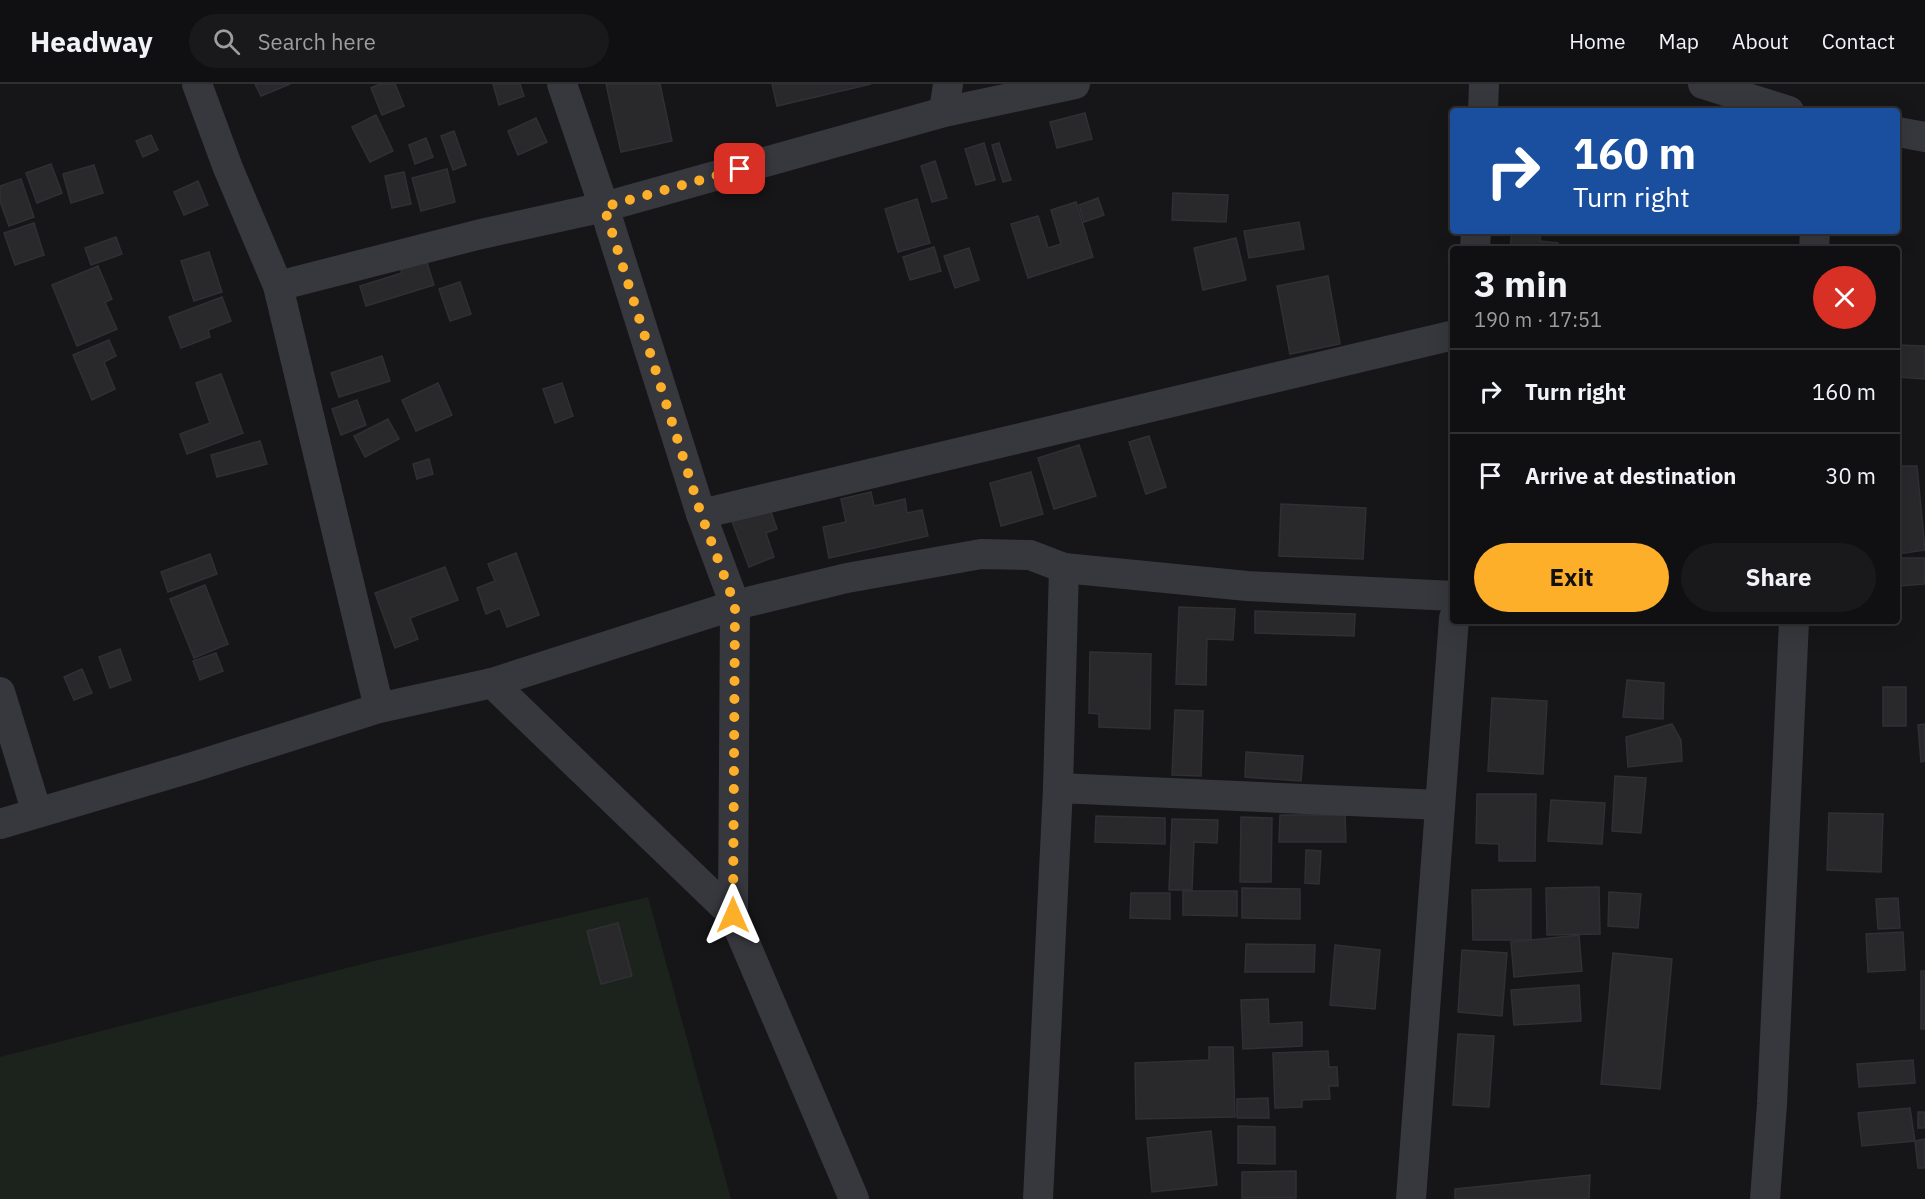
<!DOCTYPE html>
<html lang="en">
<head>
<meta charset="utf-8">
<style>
  body { margin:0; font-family:"IBM Plex Sans",sans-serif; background:#19191b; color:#f1f3f6; height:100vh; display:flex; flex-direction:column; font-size:22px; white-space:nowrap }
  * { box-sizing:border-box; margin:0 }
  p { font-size:20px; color:#9c9d9f }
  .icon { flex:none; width:33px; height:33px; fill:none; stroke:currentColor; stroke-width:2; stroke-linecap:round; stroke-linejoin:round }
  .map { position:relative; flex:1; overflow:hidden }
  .side { position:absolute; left:1450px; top:162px; width:450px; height:378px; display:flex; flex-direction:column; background:#101012; border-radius:6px; box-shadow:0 6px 24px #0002,0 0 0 2px #303032 }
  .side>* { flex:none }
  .top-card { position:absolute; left:1450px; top:24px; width:450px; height:126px; border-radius:6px; box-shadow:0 6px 24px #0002,0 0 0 2px #303032; background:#1a4fa0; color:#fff; overflow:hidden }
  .pin { position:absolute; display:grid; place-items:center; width:51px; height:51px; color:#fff; margin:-26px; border-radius:12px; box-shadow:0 3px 9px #0006 }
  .me { position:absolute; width:66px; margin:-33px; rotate:0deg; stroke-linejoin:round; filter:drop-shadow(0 0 4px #0008) }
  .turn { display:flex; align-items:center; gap:21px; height:126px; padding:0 24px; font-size:27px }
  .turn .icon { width:78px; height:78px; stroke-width:2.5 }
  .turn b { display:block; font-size:42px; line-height:51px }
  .round { display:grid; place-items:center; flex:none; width:63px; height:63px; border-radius:32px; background:#19191b }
  .headline { display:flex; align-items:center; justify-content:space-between; height:102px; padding:0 24px }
  h1 { font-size:36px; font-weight:700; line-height:45px }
  .cta { display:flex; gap:12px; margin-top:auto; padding:12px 24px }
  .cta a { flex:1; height:69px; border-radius:36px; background:#fdaf29; color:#111; font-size:24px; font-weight:700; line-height:69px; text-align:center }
  .cta a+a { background:#19191b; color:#f1f3f6 }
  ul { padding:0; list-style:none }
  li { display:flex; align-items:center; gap:18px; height:84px; padding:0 24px; border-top:2px solid #303032 }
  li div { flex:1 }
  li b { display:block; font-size:22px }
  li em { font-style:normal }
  header { display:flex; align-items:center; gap:36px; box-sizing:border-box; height:84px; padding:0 30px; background:#101012; border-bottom:2px solid #303032 }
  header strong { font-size:28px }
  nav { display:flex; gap:33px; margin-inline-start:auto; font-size:21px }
  .search { width:420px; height:54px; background:#19191b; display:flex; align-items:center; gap:15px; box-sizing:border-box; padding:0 21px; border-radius:33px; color:#9c9d9f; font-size:22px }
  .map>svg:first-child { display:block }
</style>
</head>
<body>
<header>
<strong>Headway</strong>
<div class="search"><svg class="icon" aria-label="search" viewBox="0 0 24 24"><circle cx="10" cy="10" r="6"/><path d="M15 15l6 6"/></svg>Search here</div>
<nav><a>Home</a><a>Map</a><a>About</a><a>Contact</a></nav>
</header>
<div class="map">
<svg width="1925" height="1115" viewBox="0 0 1925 1115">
  <rect width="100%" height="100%" fill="#161618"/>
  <path fill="#1b231c" d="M 648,813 L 731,1115 L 0,1115 L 0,973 L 374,877 Z"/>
  <g fill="#29292c" stroke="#303034" stroke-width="1.5">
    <path d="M 255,0 L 290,0 L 261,12 Z"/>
    <path d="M 380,0 L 395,0 L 404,22 L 382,31 L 371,4 Z"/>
    <path d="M 493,0 L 520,0 L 524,12 L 499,21 Z"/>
    <path d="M 606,0 L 660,0 L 672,57 L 621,68 Z"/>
    <path d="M 772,0 L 871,0 L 777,22 Z"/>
    <path d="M 1085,29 L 1092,55 L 1057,64 L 1050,38 Z"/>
    <path d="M 376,31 L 393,67 L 370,78 L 352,43 Z"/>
    <path d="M 536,34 L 547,58 L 518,71 L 508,47 Z"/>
    <path d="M 454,47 L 466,81 L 453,86 L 441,52 Z"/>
    <path d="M 151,51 L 158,66 L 143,73 L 136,57 Z"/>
    <path d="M 426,54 L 433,73 L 415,80 L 409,61 Z"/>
    <path d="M 984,59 L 995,96 L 976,101 L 965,65 Z"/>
    <path d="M 999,59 L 1011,96 L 1003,98 L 992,61 Z"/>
    <path d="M 935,77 L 947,114 L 932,118 L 921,82 Z"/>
    <path d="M 51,80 L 62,109 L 37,119 L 26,89 Z"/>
    <path d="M 94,81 L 103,109 L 71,119 L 63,90 Z"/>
    <path d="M 447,85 L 455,118 L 421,127 L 412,94 Z"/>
    <path d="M 404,88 L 411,120 L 392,124 L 385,92 Z"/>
    <path d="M 21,95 L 34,133 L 9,142 L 0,117 L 0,102 Z"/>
    <path d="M 198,97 L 208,121 L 184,131 L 174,108 Z"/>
    <path d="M 1173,109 L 1228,111 L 1226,138 L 1172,136 Z"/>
    <path d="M 1098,114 L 1104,131 L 1084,138 L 1079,121 Z"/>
    <path d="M 917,115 L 930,159 L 898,168 L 885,125 Z"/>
    <path d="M 1076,118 L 1093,173 L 1028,194 L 1011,140 L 1038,132 L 1048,164 L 1061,160 L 1051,126 Z"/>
    <path d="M 1299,138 L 1304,165 L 1249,174 L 1244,147 Z"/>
    <path d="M 34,139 L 44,171 L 15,181 L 4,149 Z"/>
    <path d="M 1512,147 L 1541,147 L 1540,157 L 1558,159 L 1558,165 L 1510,165 Z"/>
    <path d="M 116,153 L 122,170 L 91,181 L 85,164 Z"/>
    <path d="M 1236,154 L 1246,196 L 1203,206 L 1194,164 Z"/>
    <path d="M 934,163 L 941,187 L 910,196 L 903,173 Z"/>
    <path d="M 969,164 L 979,196 L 955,204 L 944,172 Z"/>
    <path d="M 209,168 L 222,208 L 194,217 L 181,177 Z"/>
    <path d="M 424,169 L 434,201 L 366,222 L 360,202 L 402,189 L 398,177 Z"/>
    <path d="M 98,182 L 112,215 L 105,218 L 117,245 L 77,262 L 52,201 Z"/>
    <path d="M 1328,192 L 1340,260 L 1290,270 L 1277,202 Z"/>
    <path d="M 460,198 L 471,230 L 450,237 L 439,205 Z"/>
    <path d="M 222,213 L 231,237 L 208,246 L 210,253 L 181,264 L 169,233 Z"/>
    <path d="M 109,256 L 116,272 L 104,278 L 115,305 L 92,316 L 73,271 Z"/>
    <path d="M 1898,261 L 1925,262 L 1925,295 L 1898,293 Z"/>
    <path d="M 382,272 L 390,297 L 339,313 L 331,289 Z"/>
    <path d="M 221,290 L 243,349 L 187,370 L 180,350 L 210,339 L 196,299 Z"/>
    <path d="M 438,299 L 452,331 L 416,347 L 402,316 Z"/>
    <path d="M 562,299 L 573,332 L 555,339 L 543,305 Z"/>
    <path d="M 357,316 L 366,341 L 341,351 L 332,325 Z"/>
    <path d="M 388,335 L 399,355 L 365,373 L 354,352 Z"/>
    <path d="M 1149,352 L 1166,403 L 1146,410 L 1129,358 Z"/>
    <path d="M 260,357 L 267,380 L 217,393 L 211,371 Z"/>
    <path d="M 1079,361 L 1096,412 L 1054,425 L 1038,374 Z"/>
    <path d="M 429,375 L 433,390 L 417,395 L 413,380 Z"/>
    <path d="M 1898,382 L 1917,382 L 1925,466 L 1898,470 Z"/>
    <path d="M 1031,388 L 1043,430 L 1001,442 L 990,399 Z"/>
    <path d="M 871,408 L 874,422 L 905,415 L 907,429 L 922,426 L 928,452 L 829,474 L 823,443 L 846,438 L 841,415 Z"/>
    <path d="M 768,419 L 777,445 L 766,449 L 774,473 L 749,483 L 730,432 Z"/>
    <path d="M 1281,420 L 1366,424 L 1363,475 L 1279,472 Z"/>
    <path d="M 516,469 L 539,531 L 507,543 L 500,524 L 486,530 L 477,504 L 495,497 L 488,480 Z"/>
    <path d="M 210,470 L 217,490 L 168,508 L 161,488 Z"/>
    <path d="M 1898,474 L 1925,474 L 1925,500 L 1898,502 Z"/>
    <path d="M 445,483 L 458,516 L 410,534 L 418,555 L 395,564 L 375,509 Z"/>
    <path d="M 205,501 L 228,560 L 194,574 L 170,515 Z"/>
    <path d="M 1179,523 L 1235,525 L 1233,556 L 1207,555 L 1206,601 L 1176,600 Z"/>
    <path d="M 1255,527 L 1355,530 L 1354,552 L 1255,549 Z"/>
    <path d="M 120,565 L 131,596 L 110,604 L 99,573 Z"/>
    <path d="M 1090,568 L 1151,570 L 1150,645 L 1099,643 L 1099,630 L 1089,629 Z"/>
    <path d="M 216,569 L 223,587 L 200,596 L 193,577 Z"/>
    <path d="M 82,585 L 92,609 L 74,616 L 64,593 Z"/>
    <path d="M 1627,596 L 1664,599 L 1663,635 L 1623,633 Z"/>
    <rect x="1883" y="603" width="23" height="39"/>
    <path d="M 1492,614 L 1547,617 L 1543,690 L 1488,687 Z"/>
    <path d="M 1175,626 L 1203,627 L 1201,692 L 1172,691 Z"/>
    <path d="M 1672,640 L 1681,656 L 1682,677 L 1628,683 L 1626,653 Z"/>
    <path d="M 1925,640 L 1925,677 L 1921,678 L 1918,641 Z"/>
    <path d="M 1246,668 L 1303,672 L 1301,697 L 1245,693 Z"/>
    <path d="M 1615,692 L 1646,694 L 1641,749 L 1612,747 Z"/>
    <path d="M 1477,710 L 1536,710 L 1535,777 L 1499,777 L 1499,760 L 1476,759 Z"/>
    <path d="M 1551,716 L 1605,719 L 1602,760 L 1548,757 Z"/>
    <path d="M 1829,729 L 1883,730 L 1881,788 L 1827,786 Z"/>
    <path d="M 1280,731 L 1345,731 L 1346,758 L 1279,758 Z"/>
    <path d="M 1096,732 L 1165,734 L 1165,760 L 1095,758 Z"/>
    <path d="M 1241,733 L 1272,734 L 1271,798 L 1240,798 Z"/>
    <path d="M 1172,735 L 1218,736 L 1217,759 L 1194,758 L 1192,806 L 1169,806 Z"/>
    <path d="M 1306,766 L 1321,767 L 1319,800 L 1305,799 Z"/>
    <path d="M 1599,803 L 1600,850 L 1547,851 L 1546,804 Z"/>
    <path d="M 1242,804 L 1300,805 L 1300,835 L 1242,834 Z"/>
    <path d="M 1531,805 L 1531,856 L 1473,856 L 1472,806 Z"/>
    <path d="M 1183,807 L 1237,807 L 1237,832 L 1183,831 Z"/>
    <path d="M 1609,808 L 1641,810 L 1638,844 L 1608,842 Z"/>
    <path d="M 1131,809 L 1170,809 L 1170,835 L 1130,834 Z"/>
    <path d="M 1898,814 L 1900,844 L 1878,845 L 1876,815 Z"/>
    <path d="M 618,839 L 632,892 L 601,900 L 587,847 Z"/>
    <path d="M 1903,848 L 1905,886 L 1868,888 L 1866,850 Z"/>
    <path d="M 1579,851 L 1582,887 L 1514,893 L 1511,858 Z"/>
    <path d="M 1246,860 L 1315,861 L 1314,888 L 1245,888 Z"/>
    <path d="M 1335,861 L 1380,866 L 1375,925 L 1330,921 Z"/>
    <path d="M 1462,866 L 1507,869 L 1502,932 L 1458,928 Z"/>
    <path d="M 1613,869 L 1672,875 L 1660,1005 L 1601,1000 Z"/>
    <rect x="1921" y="887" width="4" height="58"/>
    <path d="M 1579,901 L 1581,937 L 1514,941 L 1511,906 Z"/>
    <path d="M 1268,915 L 1269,940 L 1302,938 L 1302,962 L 1243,965 L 1241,916 Z"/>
    <path d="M 1458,950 L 1494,952 L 1489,1023 L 1453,1021 Z"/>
    <path d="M 1209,963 L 1233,963 L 1235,1033 L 1136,1035 L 1135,979 L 1209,976 Z"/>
    <path d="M 1328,967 L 1329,983 L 1337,983 L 1338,1002 L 1329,1002 L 1330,1015 L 1302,1016 L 1302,1023 L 1275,1024 L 1273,969 Z"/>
    <path d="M 1913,976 L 1915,999 L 1859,1003 L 1857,980 Z"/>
    <path d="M 1268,1014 L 1269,1034 L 1237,1034 L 1237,1015 Z"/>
    <path d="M 1910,1024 L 1915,1057 L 1862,1062 L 1858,1029 Z"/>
    <rect x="1918" y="1028" width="7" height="16"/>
    <path d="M 1238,1042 L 1275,1043 L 1275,1080 L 1238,1079 Z"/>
    <path d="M 1211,1047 L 1217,1101 L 1152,1108 L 1147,1054 Z"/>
    <path d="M 1925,1055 L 1925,1084 L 1918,1084 L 1915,1057 Z"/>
    <path d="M 1296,1087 L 1296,1114 L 1242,1114 L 1242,1088 Z"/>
    <path d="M 1590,1091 L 1589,1115 L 1455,1115 L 1455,1105 Z"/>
  </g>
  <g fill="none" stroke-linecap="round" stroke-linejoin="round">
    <g stroke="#37383d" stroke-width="30">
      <path d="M 197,0 L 228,84 L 278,202 L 379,624"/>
      <path d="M 562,0 L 604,123 L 701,430 L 735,521 L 733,831 L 854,1115"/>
      <path d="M 1703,0 L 1789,27"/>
      <path d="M 1483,27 L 1484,0"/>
      <path d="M 944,28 L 948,0"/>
      <path d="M 1898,48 L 1925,53"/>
      <path d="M 1475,165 L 1476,147"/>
      <path d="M 1814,165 L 1815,147"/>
      <path d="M 278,202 L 477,151 L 604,123 L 944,28 L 1075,0"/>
      <path d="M 701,430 L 1454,251"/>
      <path d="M 492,599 L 733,831"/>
      <path d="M 0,608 L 37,729"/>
      <path d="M 1058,704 L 1440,721"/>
      <path d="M 0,740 L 193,683 L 379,624 L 492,599 L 735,521 L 847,494 L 981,470 L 1030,471 L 1064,484 L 1247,502 L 1454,512"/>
      <path d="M 1038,1115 L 1058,704 L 1064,484"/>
      <path d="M 1411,1115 L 1454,534"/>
      <path d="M 1765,1115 L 1772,1020 L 1794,537"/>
    </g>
  </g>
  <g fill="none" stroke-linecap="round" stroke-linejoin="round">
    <path stroke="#fdaf29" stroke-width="10" stroke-dasharray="0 18" d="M 733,831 L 735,521 L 701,430 L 604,123 L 740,85"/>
  </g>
</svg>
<div class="pin" style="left:740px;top:85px;background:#d93025"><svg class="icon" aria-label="arrive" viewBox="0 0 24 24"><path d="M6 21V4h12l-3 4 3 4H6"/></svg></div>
<svg class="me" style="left:733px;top:831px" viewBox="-20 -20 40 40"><path d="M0-17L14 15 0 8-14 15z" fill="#fdaf29" stroke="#fff" stroke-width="4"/></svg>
<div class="top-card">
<div class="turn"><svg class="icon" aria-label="right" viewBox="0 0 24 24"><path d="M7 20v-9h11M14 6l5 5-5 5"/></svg><div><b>160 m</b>Turn right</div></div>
</div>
<section class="side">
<div class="headline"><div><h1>3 min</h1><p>190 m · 17:51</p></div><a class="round" style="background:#d93025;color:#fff"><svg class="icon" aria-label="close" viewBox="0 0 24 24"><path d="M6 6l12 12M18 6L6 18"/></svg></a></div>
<ul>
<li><svg class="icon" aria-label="right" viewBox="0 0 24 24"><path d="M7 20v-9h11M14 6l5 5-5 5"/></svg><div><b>Turn right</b></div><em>160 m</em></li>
<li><svg class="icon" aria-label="arrive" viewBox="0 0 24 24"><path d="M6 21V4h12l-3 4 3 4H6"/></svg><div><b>Arrive at destination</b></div><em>30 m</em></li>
</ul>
<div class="cta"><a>Exit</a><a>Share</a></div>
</section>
</div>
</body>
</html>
